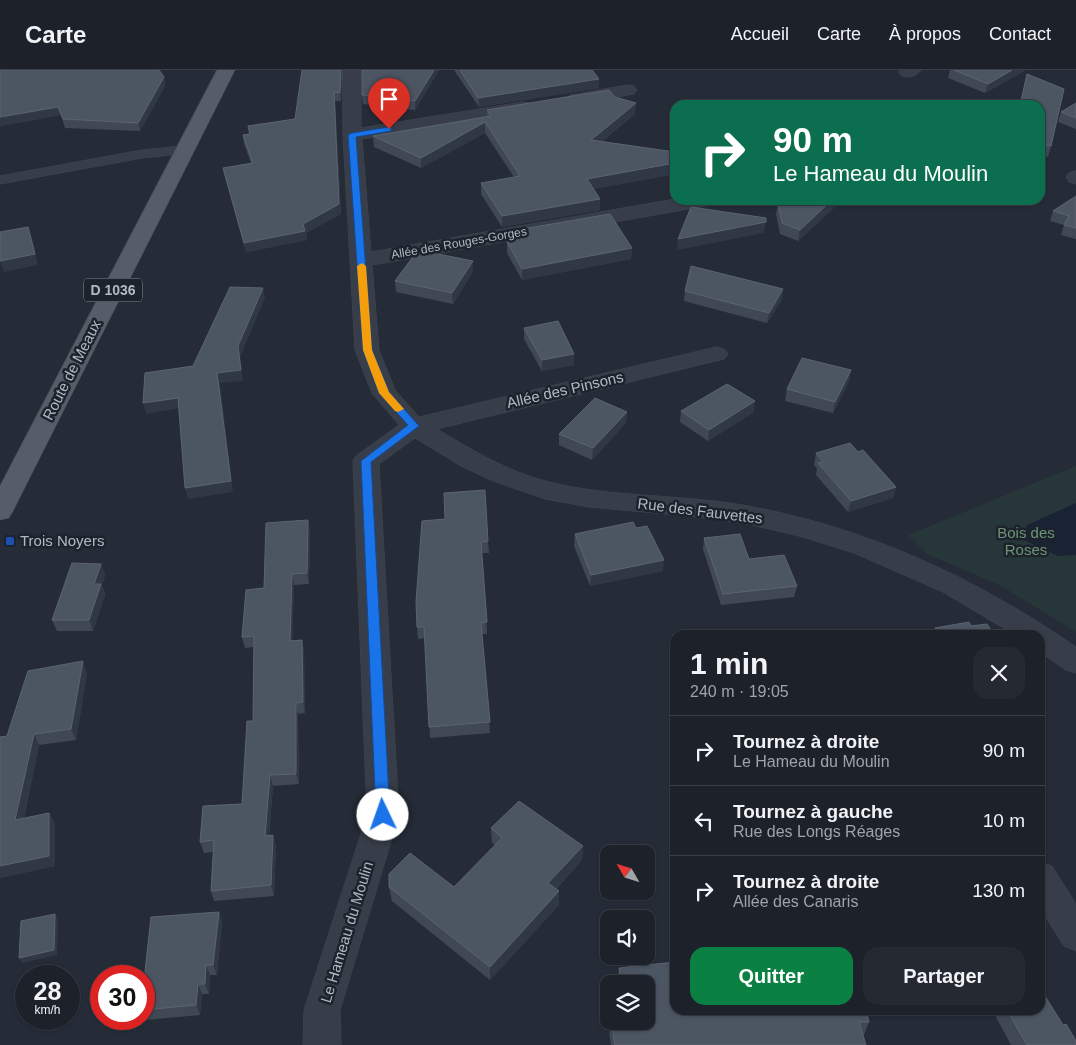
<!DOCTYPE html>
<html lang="fr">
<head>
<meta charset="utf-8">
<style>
  body { margin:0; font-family:Helvetica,sans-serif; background:#252932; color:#f1f3f6; height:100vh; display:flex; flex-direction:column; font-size:19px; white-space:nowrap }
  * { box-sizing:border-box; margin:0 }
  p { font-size:16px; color:#a0a3a8 }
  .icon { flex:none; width:28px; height:28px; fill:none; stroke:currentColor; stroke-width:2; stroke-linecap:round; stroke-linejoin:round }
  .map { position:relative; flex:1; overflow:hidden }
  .side { position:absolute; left:670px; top:560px; width:375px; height:385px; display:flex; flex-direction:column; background:#1c212a; border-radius:15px; box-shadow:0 1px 4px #0004,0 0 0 1px #3a3e47 }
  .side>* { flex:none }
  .banner { position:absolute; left:670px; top:30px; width:375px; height:105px; border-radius:15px; box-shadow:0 1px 4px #0004,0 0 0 1px #3a3e47; background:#0b6e4f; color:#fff; overflow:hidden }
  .needle { width:32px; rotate:309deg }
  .fabs { position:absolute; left:600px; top:775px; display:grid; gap:10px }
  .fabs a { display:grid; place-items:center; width:55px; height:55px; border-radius:10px; background:#1c212a; box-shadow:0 1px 4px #0004,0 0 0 1px #3a3e47; font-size:25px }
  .speed { position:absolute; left:15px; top:895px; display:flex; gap:10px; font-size:25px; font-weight:700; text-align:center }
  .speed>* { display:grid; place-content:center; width:65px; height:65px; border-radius:50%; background:#1c212a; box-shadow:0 1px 4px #0004,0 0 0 1px #3a3e47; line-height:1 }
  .speed small { font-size:12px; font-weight:400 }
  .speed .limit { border:8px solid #d22; background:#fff; color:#111 }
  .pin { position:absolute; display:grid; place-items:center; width:42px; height:42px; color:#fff; margin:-51px -21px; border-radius:50% 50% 50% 0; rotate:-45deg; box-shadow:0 0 5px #0007 }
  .pin .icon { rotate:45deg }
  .me { position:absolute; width:55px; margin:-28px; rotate:357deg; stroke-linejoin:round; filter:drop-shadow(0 0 4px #0008) }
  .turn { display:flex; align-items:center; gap:18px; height:105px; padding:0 20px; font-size:22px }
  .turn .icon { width:65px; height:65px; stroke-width:2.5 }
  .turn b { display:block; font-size:35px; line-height:42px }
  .round { display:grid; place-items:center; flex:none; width:52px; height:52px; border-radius:15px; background:#252932 }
  .summary { display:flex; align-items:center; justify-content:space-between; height:85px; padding:0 20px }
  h1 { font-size:30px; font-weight:700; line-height:38px }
  .cta { display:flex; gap:10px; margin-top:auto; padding:10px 20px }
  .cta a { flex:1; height:58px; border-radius:15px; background:#0b8043; color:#fff; font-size:20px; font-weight:700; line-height:58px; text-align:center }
  .cta a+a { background:#252932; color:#f1f3f6 }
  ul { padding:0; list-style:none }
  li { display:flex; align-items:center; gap:15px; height:70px; padding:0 20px; border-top:1px solid #3a3e47 }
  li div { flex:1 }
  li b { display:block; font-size:19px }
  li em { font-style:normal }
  header { display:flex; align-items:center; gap:30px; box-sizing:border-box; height:70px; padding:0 25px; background:#1c212a; border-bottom:1px solid #3a3e47 }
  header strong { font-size:24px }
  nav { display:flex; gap:28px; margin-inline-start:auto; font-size:18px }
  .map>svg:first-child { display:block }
</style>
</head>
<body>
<header>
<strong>Carte</strong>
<nav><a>Accueil</a><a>Carte</a><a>À propos</a><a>Contact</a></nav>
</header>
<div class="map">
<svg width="1076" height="975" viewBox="0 0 1076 975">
  <rect width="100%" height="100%" fill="#252c38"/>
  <path fill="#273639" d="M 1076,396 L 1076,562 L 1000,515 L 927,484 L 908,465 Z"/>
  <path fill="#192334" d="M 1076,433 L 1076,485 L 1058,486 L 1022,469 L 1027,455 Z"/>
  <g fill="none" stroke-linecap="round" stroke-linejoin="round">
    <defs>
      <path id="service" d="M 185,76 L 192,80 L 190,83 L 142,88 L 0,114 L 0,106 L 142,80 Z"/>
      <g id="minor">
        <path d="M 343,0 L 361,0 L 361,58 L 523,32 L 529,33 L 532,37 L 529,41 L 523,42 L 362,69 L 371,182 L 675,129 L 715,130 L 712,134 L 705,136 L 372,195 L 379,280 L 395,320 L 419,347 L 716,277 L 724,279 L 728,284 L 724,289 L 437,359 C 472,380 508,402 549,412 C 614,428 683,424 748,436 C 868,458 976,508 1076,577 L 1076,603 L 1066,600 L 1040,582 L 1040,565 L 1015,565 L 943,522 L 854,483 L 803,467 L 748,454 L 689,446 L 589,437 L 545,429 L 493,411 L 461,396 L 415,368 L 379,394 L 399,745 L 340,940 L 341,975 L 303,975 L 304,940 L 367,745 L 353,391 L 357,385 L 399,355 L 372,323 L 355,280 L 343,65 Z"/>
        <path d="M 901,0 L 921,0 C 916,7 909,8 902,6 L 899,2 Z"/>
        <path d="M 628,15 L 634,16 L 637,20 L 634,24 L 576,34 L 570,33 L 567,29 L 570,25 L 576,24 Z"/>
        <path d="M 1076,101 L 1076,114 L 1069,112 L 1066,107 L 1069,103 Z"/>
        <path d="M 1040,792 L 1052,796 L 1076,834 L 1076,881 L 1064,876 L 1040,838 Z"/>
      </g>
      <path id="primary" d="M 217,0 L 235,0 L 13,441 L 9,448 L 0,450 L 0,416 Z"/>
    </defs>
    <use href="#service" stroke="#414751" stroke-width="1"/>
    <use href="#minor" stroke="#414751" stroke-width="1"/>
    <use href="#primary" stroke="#414751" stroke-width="1"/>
    <use href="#service" fill="#383e49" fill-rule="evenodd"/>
    <use href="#minor" fill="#383e49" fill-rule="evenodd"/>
    <use href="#primary" fill="#565d68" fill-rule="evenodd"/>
  </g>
  <g fill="#404856">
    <path d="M 0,0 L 164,7 L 165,16 L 140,61 L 65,58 L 61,45 L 0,56 Z"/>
    <path d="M 342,0 L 341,31 L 335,31 L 341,144 L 306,163 L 307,170 L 246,182 L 225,107 L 223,98 L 251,93 L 244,74 L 243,65 L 249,65 L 248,56 L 295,49 Z"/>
    <path d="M 439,0 L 415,40 L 363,34 L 362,25 Z"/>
    <path d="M 454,0 L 592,0 L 599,9 L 599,18 L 479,37 Z"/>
    <path d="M 950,0 L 1026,0 L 985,23 L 948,8 Z"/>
    <path d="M 1027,4 L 1064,19 L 1051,76 L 1048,87 L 1040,85 L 1040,35 L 1020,35 Z"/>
    <path d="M 615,27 L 635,44 L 601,72 L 675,82 L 675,104 L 593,119 L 600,140 L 502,157 L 481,124 L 481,113 L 514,107 L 485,63 L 421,98 L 374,77 L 373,66 L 487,47 L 487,40 Z"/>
    <path d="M 1076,33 L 1076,59 L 1058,52 L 1061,42 Z"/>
    <path d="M 1076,126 L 1076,169 L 1061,165 L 1064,155 L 1050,151 L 1053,141 Z"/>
    <path d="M 842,130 L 798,171 L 780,164 L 776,144 L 778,133 Z"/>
    <path d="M 511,161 L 632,178 L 631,189 L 522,210 L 507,183 L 507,172 L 511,171 Z"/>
    <path d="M 473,201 L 453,234 L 396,222 L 395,211 Z"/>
    <path d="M 685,221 L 782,229 L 767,253 L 684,231 Z"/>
    <path d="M 524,258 L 574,284 L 574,295 L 542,301 L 524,269 Z"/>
    <path d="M 851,300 L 849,311 L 833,343 L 785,331 L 787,319 Z"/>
    <path d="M 681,341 L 754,342 L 708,371 L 680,352 Z"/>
    <path d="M 627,342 L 626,353 L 592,390 L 559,375 L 559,364 Z"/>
    <path d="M 858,382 L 896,417 L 893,428 L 848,442 L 816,405 L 817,398 L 814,395 L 816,383 Z"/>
    <path d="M 422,451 L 488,471 L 489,483 L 482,483 L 487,564 L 482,564 L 490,663 L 430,668 L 425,568 L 418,569 L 417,557 Z"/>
    <path d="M 636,458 L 663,501 L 590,516 L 574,476 L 575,464 Z"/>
    <path d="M 310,461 L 309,514 L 294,515 L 292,571 L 302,570 L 304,581 L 305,643 L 298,644 L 299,714 L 273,716 L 269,766 L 276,776 L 274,826 L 214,831 L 211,821 L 213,782 L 204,783 L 200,772 L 242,734 L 253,651 L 254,577 L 245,578 L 242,567 L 264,518 Z"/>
    <path d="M 704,468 L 749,489 L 797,516 L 794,527 L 721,535 L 703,479 Z"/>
    <path d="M 101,494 L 105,505 L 102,515 L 105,525 L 93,561 L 57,561 L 52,550 Z"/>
    <path d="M 971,556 L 932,565 L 935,558 Z"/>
    <path d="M 87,603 L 76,670 L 39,675 L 24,748 L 49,743 L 55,754 L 55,796 L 0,808 L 7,666 Z"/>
    <path d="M 491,758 L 583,776 L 582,790 L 556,819 L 559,821 L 559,835 L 490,910 L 392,831 L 389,817 L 454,817 L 495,775 L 492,773 Z"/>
    <path d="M 219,842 L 222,852 L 217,905 L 210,905 L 209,924 L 202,924 L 200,945 L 145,950 L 144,946 L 144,911 Z"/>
    <path d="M 619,898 L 869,952 L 864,965 L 863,965 L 866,975 L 611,975 L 608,954 L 609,945 L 609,951 L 646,951 L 646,914 L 618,914 Z"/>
    <path d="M 988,940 L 1040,940 L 1063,955 L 1076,975 L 1011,975 L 995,945 L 991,946 Z"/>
  </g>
  <g fill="#303845">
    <path d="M 341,0 L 342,0 L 341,31 L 340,23 Z"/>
    <path d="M 434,0 L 439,0 L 415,40 L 415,31 Z"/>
    <path d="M 1012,0 L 1026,0 L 985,23 L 988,14 Z"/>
    <path d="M 164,7 L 165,16 L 140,61 L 138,53 Z"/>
    <path d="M 599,9 L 599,18 L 479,37 L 478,28 Z"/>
    <path d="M 334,22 L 341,144 L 306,163 L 307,170 L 246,182 L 244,173 L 303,154 Z"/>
    <path d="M 636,33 L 635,44 L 590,80 L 591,70 Z"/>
    <path d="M 58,37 L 61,45 L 0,56 L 0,47 Z"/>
    <path d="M 485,52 L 485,63 L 421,98 L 421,88 Z"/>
    <path d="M 675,93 L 675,104 L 587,120 L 587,109 Z"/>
    <path d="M 600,129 L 600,140 L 502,157 L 502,146 Z"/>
    <path d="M 832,130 L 842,130 L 798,171 L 800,160 Z"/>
    <path d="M 766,152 L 764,163 L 677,180 L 678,169 Z"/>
    <path d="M 28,157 L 32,168 L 38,195 L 4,202 L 0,191 Z"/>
    <path d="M 632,178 L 631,189 L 522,210 L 522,199 Z"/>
    <path d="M 473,191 L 473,201 L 453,234 L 452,223 Z"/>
    <path d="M 263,218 L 265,228 L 240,287 L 243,311 L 220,313 L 233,422 L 188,429 L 185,418 L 217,303 L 238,276 Z"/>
    <path d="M 783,219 L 782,229 L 767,253 L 769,243 Z"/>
    <path d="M 574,284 L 574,295 L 542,301 L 542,290 Z"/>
    <path d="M 851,300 L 849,311 L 833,343 L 835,332 Z"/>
    <path d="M 178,328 L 181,338 L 146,344 L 143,333 Z"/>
    <path d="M 755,331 L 754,342 L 708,371 L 709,360 Z"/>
    <path d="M 627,342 L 626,353 L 592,390 L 593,378 Z"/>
    <path d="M 896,417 L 893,428 L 848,442 L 851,431 Z"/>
    <path d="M 308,450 L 310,461 L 309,514 L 307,503 Z"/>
    <path d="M 664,490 L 663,501 L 590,516 L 591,505 Z"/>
    <path d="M 101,494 L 105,505 L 102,515 L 105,525 L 93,561 L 89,550 L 94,514 Z"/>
    <path d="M 292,504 L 294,515 L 292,582 L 290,571 Z"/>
    <path d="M 302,570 L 304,581 L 305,643 L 303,632 Z"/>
    <path d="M 83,591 L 87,603 L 76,670 L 71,659 Z"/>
    <path d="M 296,633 L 298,644 L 299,714 L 296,704 Z"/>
    <path d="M 34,664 L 39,675 L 21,760 L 15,750 Z"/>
    <path d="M 270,705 L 273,716 L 268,777 L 265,766 Z"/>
    <path d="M 49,743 L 55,754 L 55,796 L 0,808 L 0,796 Z"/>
    <path d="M 273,765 L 276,776 L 274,826 L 271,815 Z"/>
    <path d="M 583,776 L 582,790 L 548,827 L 548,813 Z"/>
    <path d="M 559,821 L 559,835 L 490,910 L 490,897 Z"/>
    <path d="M 219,842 L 222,852 L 217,905 L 213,895 Z"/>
    <path d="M 55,844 L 58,849 L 57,885 L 22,893 L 19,888 Z"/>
    <path d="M 206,895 L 210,905 L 209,924 L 205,914 Z"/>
    <path d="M 198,914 L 202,924 L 200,945 L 196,935 Z"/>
    <path d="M 994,940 L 998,940 L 995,945 L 991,946 Z"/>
  </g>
  <g fill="#4c5562" stroke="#5c6471">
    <path d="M 0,0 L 159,0 L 164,7 L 138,53 L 63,49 L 58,37 L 0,47 Z"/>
    <path d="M 302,0 L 341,0 L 340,23 L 334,22 L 339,134 L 303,154 L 305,161 L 244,173 L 223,98 L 253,93 L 243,65 L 250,64 L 248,56 L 295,49 Z"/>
    <path d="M 362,0 L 434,0 L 415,31 L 362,25 Z"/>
    <path d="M 460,0 L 592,0 L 599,9 L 478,28 Z"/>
    <path d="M 954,0 L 1012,0 L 988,14 Z"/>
    <path d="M 1027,4 L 1064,19 L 1051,76 L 1040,74 L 1040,35 L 1020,35 Z"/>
    <path d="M 609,20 L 615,27 L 636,33 L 591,70 L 675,82 L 675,93 L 587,109 L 600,129 L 502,146 L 481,113 L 520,106 L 485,52 L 421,88 L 373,66 L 491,46 L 487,40 Z"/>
    <path d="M 1076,33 L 1076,48 L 1061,42 Z"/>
    <path d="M 1076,126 L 1076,158 L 1064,155 L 1069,146 L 1053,141 Z"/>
    <path d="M 781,130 L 832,130 L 800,160 L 782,153 L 778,133 Z"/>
    <path d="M 691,137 L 766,148 L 766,152 L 678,169 Z"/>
    <path d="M 610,144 L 632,178 L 522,199 L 507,172 L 517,170 L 511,161 Z"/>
    <path d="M 28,157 L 35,184 L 0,191 L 0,162 Z"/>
    <path d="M 418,180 L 473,191 L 452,223 L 395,211 Z"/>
    <path d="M 691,196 L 783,219 L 769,243 L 685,221 Z"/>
    <path d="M 230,217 L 263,218 L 238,276 L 241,300 L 217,303 L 231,411 L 185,418 L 178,328 L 143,333 L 145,303 L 193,296 Z"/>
    <path d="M 558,251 L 574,284 L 542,290 L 524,258 Z"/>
    <path d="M 802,288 L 851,300 L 835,332 L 787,319 Z"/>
    <path d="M 727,314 L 755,331 L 709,360 L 681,341 Z"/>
    <path d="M 595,328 L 627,342 L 593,378 L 559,364 Z"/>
    <path d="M 850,373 L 858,382 L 863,380 L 896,417 L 851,431 L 818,393 L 823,392 L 816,383 Z"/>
    <path d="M 485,420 L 488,471 L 481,472 L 487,552 L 481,553 L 490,652 L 429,657 L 424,557 L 417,557 L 416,532 L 422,451 L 445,449 L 444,423 Z"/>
    <path d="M 308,450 L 307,503 L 292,504 L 290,571 L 302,570 L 303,632 L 296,633 L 296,704 L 270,705 L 265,766 L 273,765 L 271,815 L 211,821 L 214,770 L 200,772 L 203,736 L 242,734 L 247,651 L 253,651 L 254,566 L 242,567 L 246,520 L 264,518 L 266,453 Z"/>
    <path d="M 633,452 L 636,458 L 647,456 L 664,490 L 591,505 L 575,464 Z"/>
    <path d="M 740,464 L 749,489 L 784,485 L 797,516 L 723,524 L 704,468 Z"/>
    <path d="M 72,493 L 101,494 L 94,514 L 101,514 L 89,550 L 52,550 Z"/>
    <path d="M 969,552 L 971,556 L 987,554 L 994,565 L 932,565 L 938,564 L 935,558 Z"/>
    <path d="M 83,591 L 71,659 L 34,664 L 15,750 L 49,743 L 49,786 L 0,796 L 0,667 L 7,666 L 28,601 Z"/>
    <path d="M 519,731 L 583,776 L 548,813 L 559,821 L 490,897 L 389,817 L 389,804 L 410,783 L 454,817 L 502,768 L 491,758 Z"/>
    <path d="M 219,842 L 213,895 L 206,895 L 205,914 L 198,914 L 196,935 L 144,940 L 144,911 L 151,847 Z"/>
    <path d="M 55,844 L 54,880 L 19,888 L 21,851 Z"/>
    <path d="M 675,892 L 675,940 L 866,940 L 869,952 L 859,952 L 866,975 L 615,975 L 611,951 L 646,951 L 646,914 L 621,914 L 619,898 Z"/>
    <path d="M 1040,918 L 1063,955 L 1066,954 L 1076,971 L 1076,975 L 1027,975 L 1007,940 L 1040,940 Z"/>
  </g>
  <path fill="#1a73e8" stroke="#114b97" d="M 389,57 L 391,57 L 391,61 L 356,67 L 372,280 L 389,322 L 419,356 L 371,392 L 390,745 L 388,749 L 383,751 L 378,749 L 376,745 L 361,391 L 408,355 L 379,323 L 363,280 L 348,65 L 352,63 Z"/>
  <path fill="#f59e0b" d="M 362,193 L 366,196 L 372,280 L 389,322 L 404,339 L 398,342 L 395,341 L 379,323 L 363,280 L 357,196 Z"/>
  <rect fill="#1a4fb4" stroke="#1d232d" stroke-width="2" x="5" y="466" width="10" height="10" rx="2.5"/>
  <g text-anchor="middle" stroke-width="5" stroke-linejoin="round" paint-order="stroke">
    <g font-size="12" fill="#b3b9c4" stroke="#1d232d">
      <text transform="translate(459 173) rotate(-10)" y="4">Allée des Rouges-Gorges</text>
    </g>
    <rect fill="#1d232d" stroke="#868c97" stroke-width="1" x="84" y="208.5" width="58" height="23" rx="4"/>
    <g font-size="14" font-weight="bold" fill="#b3b9c4">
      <text x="113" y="225">D 1036</text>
    </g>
    <g font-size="15" fill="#b3b9c4" stroke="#1d232d">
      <text transform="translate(72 300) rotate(-63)" y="5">Route de Meaux</text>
      <text transform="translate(565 320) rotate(-13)" y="5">Allée des Pinsons</text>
      <text transform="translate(700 441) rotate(7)" y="5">Rue des Fauvettes</text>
      <text transform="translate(347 862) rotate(-73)" y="5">Le Hameau du Moulin</text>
    </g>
    <g font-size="15" fill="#6d9377" stroke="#1d232d">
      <text x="1026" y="468">Bois des<tspan x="1026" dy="17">Roses</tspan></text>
    </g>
    <g font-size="15" fill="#b3b9c4" stroke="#1d232d" text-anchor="start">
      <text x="20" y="476">Trois Noyers</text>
    </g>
  </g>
</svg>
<div class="fabs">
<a><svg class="needle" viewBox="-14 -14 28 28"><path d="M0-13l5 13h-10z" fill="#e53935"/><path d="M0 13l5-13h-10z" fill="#a0a3a8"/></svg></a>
<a><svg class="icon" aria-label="sound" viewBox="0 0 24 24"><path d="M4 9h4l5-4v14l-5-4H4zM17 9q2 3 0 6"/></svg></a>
<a><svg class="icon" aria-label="layers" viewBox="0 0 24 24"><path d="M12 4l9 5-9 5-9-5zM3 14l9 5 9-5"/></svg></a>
</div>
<div class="speed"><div>28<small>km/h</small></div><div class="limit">30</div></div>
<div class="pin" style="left:389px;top:59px;background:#d93025"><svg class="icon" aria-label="arrive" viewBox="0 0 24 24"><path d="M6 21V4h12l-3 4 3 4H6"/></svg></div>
<svg class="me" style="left:383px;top:745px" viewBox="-20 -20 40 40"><circle r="19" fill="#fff"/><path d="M0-13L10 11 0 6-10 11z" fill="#1a73e8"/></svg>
<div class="banner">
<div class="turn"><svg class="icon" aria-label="right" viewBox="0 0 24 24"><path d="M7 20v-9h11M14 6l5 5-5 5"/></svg><div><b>90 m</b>Le Hameau du Moulin</div></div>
</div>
<section class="side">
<div class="summary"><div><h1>1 min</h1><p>240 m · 19:05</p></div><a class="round"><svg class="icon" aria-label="close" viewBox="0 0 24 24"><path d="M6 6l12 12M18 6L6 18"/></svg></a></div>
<ul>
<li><svg class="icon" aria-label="right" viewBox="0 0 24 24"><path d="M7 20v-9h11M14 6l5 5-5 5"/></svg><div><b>Tournez à droite</b><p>Le Hameau du Moulin</p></div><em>90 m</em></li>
<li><svg class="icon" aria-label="left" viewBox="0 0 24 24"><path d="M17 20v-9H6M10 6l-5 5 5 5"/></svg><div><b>Tournez à gauche</b><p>Rue des Longs Réages</p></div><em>10 m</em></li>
<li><svg class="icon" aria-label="right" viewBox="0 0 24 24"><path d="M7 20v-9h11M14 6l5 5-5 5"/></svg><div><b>Tournez à droite</b><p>Allée des Canaris</p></div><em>130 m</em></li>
</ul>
<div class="cta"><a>Quitter</a><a>Partager</a></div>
</section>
</div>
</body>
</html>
